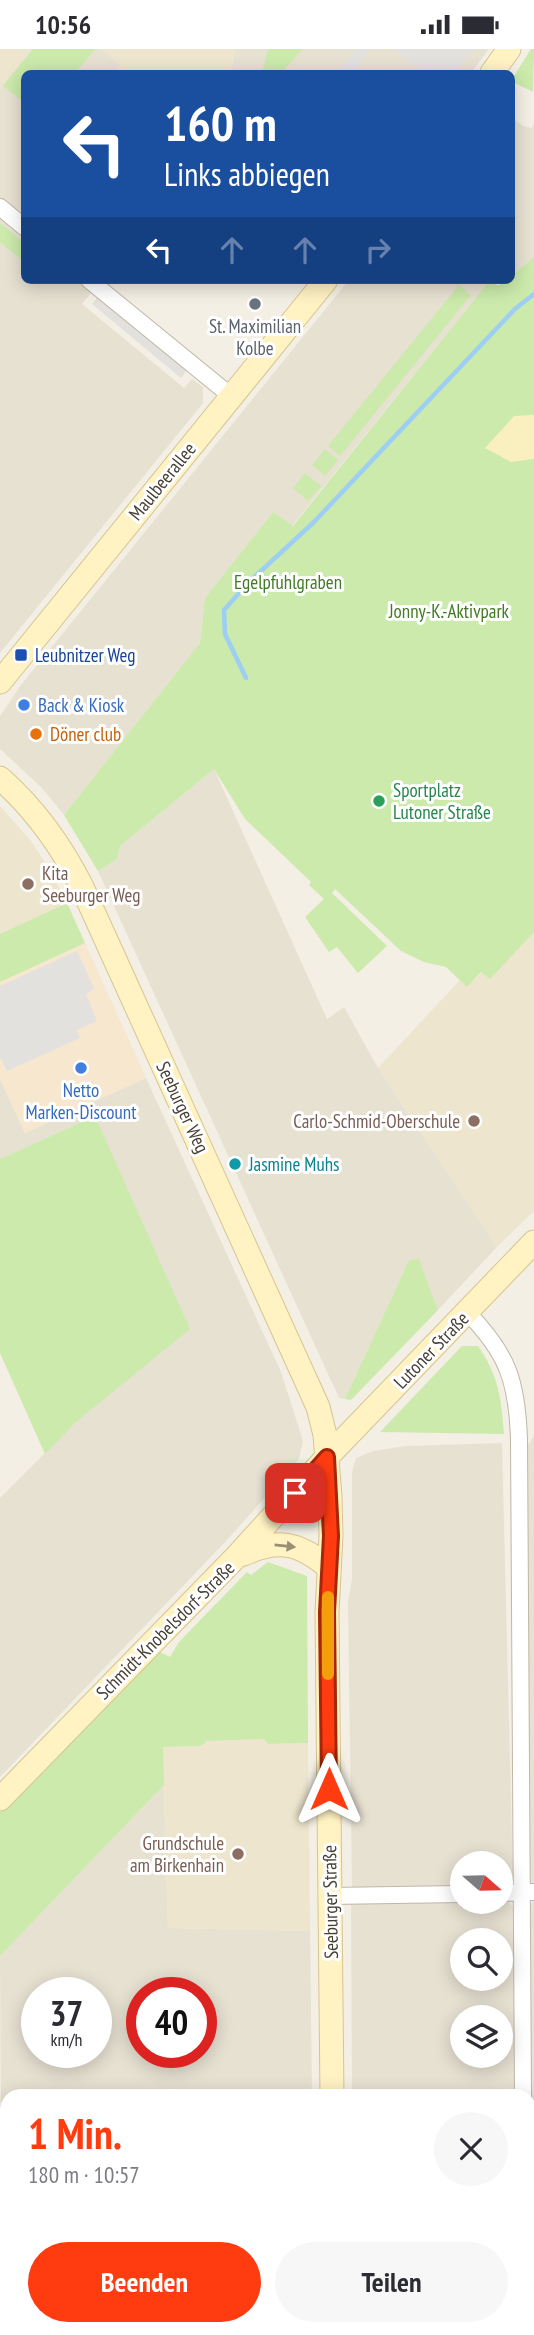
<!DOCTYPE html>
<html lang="de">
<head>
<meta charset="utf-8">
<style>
  body { margin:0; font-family:"PT Sans Narrow",sans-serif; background:#f7f7f7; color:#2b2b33; height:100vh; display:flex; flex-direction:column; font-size:26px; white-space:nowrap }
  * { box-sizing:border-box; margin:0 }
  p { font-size:23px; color:#7c7c81 }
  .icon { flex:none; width:38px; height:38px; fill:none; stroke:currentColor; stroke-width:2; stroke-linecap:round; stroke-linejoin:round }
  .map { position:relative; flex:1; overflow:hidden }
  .sheet { position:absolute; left:0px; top:2040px; width:536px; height:247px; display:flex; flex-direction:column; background:#fff; border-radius:21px 21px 0 0; box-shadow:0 4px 18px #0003 }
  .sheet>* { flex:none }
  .guide { position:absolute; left:21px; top:21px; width:494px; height:214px; border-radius:10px; box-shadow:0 4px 18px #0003; background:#1a4fa0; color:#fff; overflow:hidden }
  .needle { width:46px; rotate:110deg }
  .buttons { position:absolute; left:450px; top:1802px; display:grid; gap:14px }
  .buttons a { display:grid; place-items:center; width:63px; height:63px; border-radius:50%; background:#fff; box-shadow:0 4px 18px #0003; font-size:35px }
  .speed { position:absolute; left:21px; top:1928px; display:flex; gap:14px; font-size:35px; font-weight:700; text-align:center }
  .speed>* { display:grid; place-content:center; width:91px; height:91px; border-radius:50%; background:#fff; box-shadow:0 4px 18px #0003; line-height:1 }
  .speed small { font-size:18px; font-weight:400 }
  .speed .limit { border:10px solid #d22; background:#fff; color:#111 }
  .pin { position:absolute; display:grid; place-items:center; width:60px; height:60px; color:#fff; margin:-30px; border-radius:14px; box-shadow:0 4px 10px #0006 }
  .me { position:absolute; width:77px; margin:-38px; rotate:0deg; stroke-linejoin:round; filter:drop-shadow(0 0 5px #0008) }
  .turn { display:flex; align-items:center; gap:24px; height:147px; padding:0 28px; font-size:32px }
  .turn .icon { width:91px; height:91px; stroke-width:2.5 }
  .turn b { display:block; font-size:49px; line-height:60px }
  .lanes { display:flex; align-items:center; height:66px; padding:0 28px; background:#0003; justify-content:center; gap:35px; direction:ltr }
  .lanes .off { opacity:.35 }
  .round { display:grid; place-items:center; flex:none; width:74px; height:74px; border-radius:37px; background:#f7f7f7 }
  .head { display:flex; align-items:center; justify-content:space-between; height:119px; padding:0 28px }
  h1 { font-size:42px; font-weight:800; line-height:52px; color:#ff3b10 }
  .button { display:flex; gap:14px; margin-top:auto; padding:14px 28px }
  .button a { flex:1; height:80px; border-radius:42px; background:#ff3b10; color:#fff; font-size:28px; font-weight:800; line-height:80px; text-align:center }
  .button a+a { background:#f7f7f7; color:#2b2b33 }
  .status { display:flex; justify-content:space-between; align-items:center; height:49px; padding:0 35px; background:#fff; direction:ltr }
  .status svg { height:19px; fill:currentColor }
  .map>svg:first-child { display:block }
</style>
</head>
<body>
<div class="status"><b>10:56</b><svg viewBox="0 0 49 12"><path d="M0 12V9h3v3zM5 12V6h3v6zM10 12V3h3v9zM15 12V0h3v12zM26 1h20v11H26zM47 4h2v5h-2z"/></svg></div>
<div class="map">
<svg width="534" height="2286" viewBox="0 0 534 2286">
  <rect width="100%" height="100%" fill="#f3efe4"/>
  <g fill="#e7e1d2" fill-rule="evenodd">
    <path d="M 0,0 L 489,0 L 471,24 L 24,24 L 24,231 L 101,231 L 82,255 L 184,339 L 192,330 L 203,338 L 203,354 L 0,604 Z"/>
    <path d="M 511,68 L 523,77 L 532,79 L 534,73 L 534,208 L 511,227 Z"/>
    <path d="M 349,231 L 490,231 L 292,477 L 273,463 L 205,549 L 200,594 L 64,766 L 42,739 L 0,700 L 0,667 L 21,636 Z"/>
    <path d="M 214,720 L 327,970 L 344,958 L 378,1019 L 497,1198 L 438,1261 L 419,1211 L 409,1211 L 345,1350 L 339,1349 L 98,822 L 117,810 L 120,797 Z"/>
    <path d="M 146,1029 L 281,1323 L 303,1392 L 299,1410 L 227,1491 L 0,1728 L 0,1449 L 77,1372 L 95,1067 L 0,1110 L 0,1030 L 25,1084 Z"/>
    <path d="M 534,1387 L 534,1836 L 529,1832 L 526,1399 Z"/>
    <path d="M 502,1394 L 513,1833 L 512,1836 L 501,1839 L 500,1815 L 462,1815 L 462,1839 L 352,1839 L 348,1552 L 352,1530 L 352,1423 L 356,1409 L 373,1402 L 405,1397 Z"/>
    <path d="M 164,1736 L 168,1879 L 310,1882 L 312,2047 L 7,2048 L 7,2071 L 1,2071 L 0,1907 ZM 37,1944 L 96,1944 L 96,2004 L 37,2004 ZM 142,1944 L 201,1944 L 201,2004 L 142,2004 Z"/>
    <path d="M 501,1851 L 507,1852 L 513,1858 L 515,2047 L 352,2047 L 351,1854 L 500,1853 ZM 462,1892 L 500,1892 L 500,1930 L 462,1930 ZM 462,1969 L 500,1969 L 500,2007 L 462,2007 Z"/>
    <path d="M 534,1851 L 534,2062 L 531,2056 L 528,1861 Z"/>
    <path d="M 528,2089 L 534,2089 L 534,2286 L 344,2286 L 344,2280 L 528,2280 Z"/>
  </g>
  <g fill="#f6e7ce">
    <path d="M 85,894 L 146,1029 L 25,1084 L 0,1030 L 0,933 Z"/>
    <path d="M 0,2096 L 7,2102 L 7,2280 L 240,2280 L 252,2286 L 0,2286 Z"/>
  </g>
  <g fill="#ede5cd">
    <path d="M 0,0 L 33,0 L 0,40 Z"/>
    <path d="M 100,0 L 236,0 L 231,24 L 121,24 L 116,21 L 120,16 Z"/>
    <path d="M 0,757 L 31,792 L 47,816 L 67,854 L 0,885 Z"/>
    <path d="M 534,883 L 534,1162 L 497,1198 L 378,1019 L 460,931 L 467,938 L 482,923 L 490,929 Z"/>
    <path d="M 264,1690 L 269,1695 L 308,1694 L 310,1882 L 168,1879 L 162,1698 L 201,1697 L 207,1692 Z"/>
  </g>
  <g fill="#cbeaab">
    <path d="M 33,0 L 95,0 L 75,24 L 24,24 L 24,53 L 3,37 Z"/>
    <path d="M 268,0 L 302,0 L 282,24 L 263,21 Z"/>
    <path d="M 531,0 L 534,0 L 533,43 L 511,32 Z"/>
    <path d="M 0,174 L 24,194 L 24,213 L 0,193 Z"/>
    <path d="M 534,208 L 534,883 L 490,930 L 481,923 L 467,938 L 446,918 L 424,913 L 401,902 L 335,840 L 332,844 L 387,897 L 358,924 L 337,898 L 329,903 L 305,868 L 324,850 L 309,836 L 311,833 L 245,770 L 214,720 L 120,797 L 117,810 L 98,822 L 64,766 L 200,594 L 205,549 L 273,463 L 293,477 L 490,231 L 498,237 L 506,231 L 511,231 L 511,227 Z"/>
    <path d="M 459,236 L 471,246 L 340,407 L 328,397 Z"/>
    <path d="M 325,400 L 338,411 L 325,427 L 312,416 Z"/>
    <path d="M 305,424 L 321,437 L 308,452 L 293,439 Z"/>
    <path d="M 67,854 L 85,894 L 0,933 L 0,885 Z"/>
    <path d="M 95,1067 L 190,1280 L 77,1372 L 45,1405 L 0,1304 L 0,1110 Z"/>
    <path d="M 419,1210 L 438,1261 L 351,1351 L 345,1350 L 409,1211 Z"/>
    <path d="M 462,1297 L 478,1297 C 499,1327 501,1350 504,1385 L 380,1383 Z"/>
    <path d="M 268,1513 L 307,1527 L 308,1694 L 268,1695 L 264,1690 L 207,1692 L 201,1697 L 163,1698 L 164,1736 L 0,1907 L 0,1763 L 156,1601 L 170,1608 L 179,1593 L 247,1523 L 251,1526 Z"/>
    <path d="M 240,2280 L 315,2280 L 315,2286 L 252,2286 Z"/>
  </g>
  <path fill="#faefbe" d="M 534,366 L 534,410 L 511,413 L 485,399 L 514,367 Z"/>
  <g fill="#e3e1dd">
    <path d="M 356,0 L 370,0 L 352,24 L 336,24 Z"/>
    <path d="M 394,0 L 474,0 L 454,24 L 424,24 Z"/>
    <path d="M 98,248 L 187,321 L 181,329 L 92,255 Z"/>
    <path d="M 77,902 L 94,940 L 86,945 L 97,972 L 77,981 L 80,989 L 7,1022 L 0,1008 L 0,937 Z"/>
  </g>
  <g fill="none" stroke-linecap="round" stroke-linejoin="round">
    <path stroke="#9dcef3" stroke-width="4.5" d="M 246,629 L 225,585 L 224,561 L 249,533 L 313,474 L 515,260 L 534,245"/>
    <defs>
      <g id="street">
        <path d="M 0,158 L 24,178"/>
        <path d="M 89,231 L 231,347"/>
        <path d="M 467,1263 C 508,1305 517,1332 519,1390 L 523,2048"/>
        <path d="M 500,1844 L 534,1843"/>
        <path d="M 329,1847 L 462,1845"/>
        <path d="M 0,2080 L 7,2086"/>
      </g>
      <g id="secondary">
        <path d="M 492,24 L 509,0"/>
        <path d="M 0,633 L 326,231"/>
        <path d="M 0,729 C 35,760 61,796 82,838 L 318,1358 L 325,1386 L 330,1448 L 331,1487 L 327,1563 L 332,2048"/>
        <path d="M 244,1505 C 279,1489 299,1494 328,1518"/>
        <path d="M 0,1750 L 237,1507 L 327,1408 L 534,1193"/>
        <path d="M 528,2078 L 534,2079"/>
        <path d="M 332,2286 L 332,2280"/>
      </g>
    </defs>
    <use href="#street" stroke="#bfb7a7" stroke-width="18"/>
    <use href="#secondary" stroke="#d6c592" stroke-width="25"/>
    <use href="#street" stroke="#fff" stroke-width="16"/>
    <use href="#secondary" stroke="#fff2c3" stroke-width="23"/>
  </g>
  <defs><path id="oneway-solid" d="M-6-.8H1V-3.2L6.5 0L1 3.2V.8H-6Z" transform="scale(1.75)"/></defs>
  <use fill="#999074" href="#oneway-solid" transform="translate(285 1497) rotate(6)"/>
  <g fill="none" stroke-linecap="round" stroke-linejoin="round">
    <defs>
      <path id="route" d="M 295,1444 L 327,1408 L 331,1487 L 327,1563 L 329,1740"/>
    </defs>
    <use href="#route" stroke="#a6260a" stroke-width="18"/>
    <use href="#route" stroke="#ff3b10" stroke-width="12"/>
    <path stroke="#f59e0b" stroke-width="12" d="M 328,1548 L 328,1625"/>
  </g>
  <circle fill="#6b7280" stroke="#fff" stroke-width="2.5" cx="255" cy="255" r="7"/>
  <rect fill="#1a4fb4" stroke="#fff" stroke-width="2.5" x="14" y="599" width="14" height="14" rx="3.5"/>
  <g fill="#3f7fe0" stroke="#fff" stroke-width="2.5">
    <circle cx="24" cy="656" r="7"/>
    <circle cx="81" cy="1019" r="7"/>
  </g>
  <circle fill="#e8710a" stroke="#fff" stroke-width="2.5" cx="36" cy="685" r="7"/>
  <circle fill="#2e9e5b" stroke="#fff" stroke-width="2.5" cx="379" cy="752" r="7"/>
  <g fill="#8d6e63" stroke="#fff" stroke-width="2.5">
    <circle cx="28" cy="835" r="7"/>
    <circle cx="474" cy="1072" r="7"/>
    <circle cx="238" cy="1805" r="7"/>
  </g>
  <circle fill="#0f9aa8" stroke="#fff" stroke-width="2.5" cx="235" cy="1115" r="7"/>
  <g text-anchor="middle" stroke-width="6" stroke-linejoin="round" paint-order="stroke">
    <g font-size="19" fill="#5b616d" stroke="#fff">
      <text x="255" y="284">St. Maximilian<tspan x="255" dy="22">Kolbe</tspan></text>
    </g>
    <g font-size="19" fill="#463f34" stroke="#fff">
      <text transform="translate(162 432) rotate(-51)" y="7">Maulbeerallee</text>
      <text transform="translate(183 1058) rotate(65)" y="7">Seeburger Weg</text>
      <text transform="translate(431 1301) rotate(-46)" y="7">Lutoner Straße</text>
      <text transform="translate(165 1581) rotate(-45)" y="7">Schmidt-Knobelsdorf-Straße</text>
      <text transform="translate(330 1853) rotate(-91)" y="7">Seeburger Straße</text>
    </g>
    <g font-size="19" fill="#427a25" stroke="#fff">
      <text x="288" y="540">Egelpfuhlgraben</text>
      <text x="449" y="569">Jonny-K.-Aktivpark</text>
    </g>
    <g font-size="19" fill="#164399" stroke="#fff" text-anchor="start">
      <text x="35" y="613">Leubnitzer Weg</text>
    </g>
    <g font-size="19" fill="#366cbe" stroke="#fff" text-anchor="start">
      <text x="38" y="663">Back &amp; Kiosk</text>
      <text x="81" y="1048" text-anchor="middle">Netto<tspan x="81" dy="22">Marken-Discount</tspan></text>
    </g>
    <g font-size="19" fill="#c56008" stroke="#fff" text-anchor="start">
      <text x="50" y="692">Döner club</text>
    </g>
    <g font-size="19" fill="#27864d" stroke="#fff" text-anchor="start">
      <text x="393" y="748">Sportplatz<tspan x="393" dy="22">Lutoner Straße</tspan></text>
    </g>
    <g font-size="19" fill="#785e54" stroke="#fff" text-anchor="end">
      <text x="42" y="831" text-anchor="start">Kita<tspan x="42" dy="22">Seeburger Weg</tspan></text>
      <text x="460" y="1079">Carlo-Schmid-Oberschule</text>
      <text x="224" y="1801">Grundschule<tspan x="224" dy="22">am Birkenhain</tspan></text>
    </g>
    <g font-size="19" fill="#0d838f" stroke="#fff" text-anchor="start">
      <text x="249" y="1122">Jasmine Muhs</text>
    </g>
  </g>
</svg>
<div class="buttons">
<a><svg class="needle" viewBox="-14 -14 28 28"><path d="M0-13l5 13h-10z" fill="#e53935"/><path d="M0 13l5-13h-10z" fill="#7c7c81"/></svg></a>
<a><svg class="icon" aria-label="search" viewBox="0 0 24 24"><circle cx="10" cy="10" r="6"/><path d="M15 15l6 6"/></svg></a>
<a><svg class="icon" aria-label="layers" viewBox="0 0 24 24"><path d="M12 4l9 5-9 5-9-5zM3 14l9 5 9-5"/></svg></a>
</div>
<div class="speed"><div>37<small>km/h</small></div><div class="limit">40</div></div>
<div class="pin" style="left:295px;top:1444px;background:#d93025"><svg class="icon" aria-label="arrive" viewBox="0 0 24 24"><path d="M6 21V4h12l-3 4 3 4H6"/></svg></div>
<svg class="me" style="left:329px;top:1740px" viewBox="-20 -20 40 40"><path d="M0-17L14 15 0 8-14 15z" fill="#ff3b10" stroke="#fff" stroke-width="4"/></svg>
<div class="guide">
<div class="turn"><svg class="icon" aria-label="left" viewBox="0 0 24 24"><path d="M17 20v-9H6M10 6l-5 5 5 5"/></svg><div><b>160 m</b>Links abbiegen</div></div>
<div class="lanes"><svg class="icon" aria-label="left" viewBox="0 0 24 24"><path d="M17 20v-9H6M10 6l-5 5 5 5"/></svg><svg class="icon off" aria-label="ahead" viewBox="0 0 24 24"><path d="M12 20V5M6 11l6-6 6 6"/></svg><svg class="icon off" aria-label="ahead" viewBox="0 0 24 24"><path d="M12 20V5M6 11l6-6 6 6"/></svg><svg class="icon off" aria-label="right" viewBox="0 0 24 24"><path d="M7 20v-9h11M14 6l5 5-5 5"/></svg></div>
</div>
<section class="sheet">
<div class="head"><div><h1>1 Min.</h1><p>180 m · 10:57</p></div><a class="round"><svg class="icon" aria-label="close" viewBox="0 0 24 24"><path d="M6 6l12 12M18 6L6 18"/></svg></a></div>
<div class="button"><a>Beenden</a><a>Teilen</a></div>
</section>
</div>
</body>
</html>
